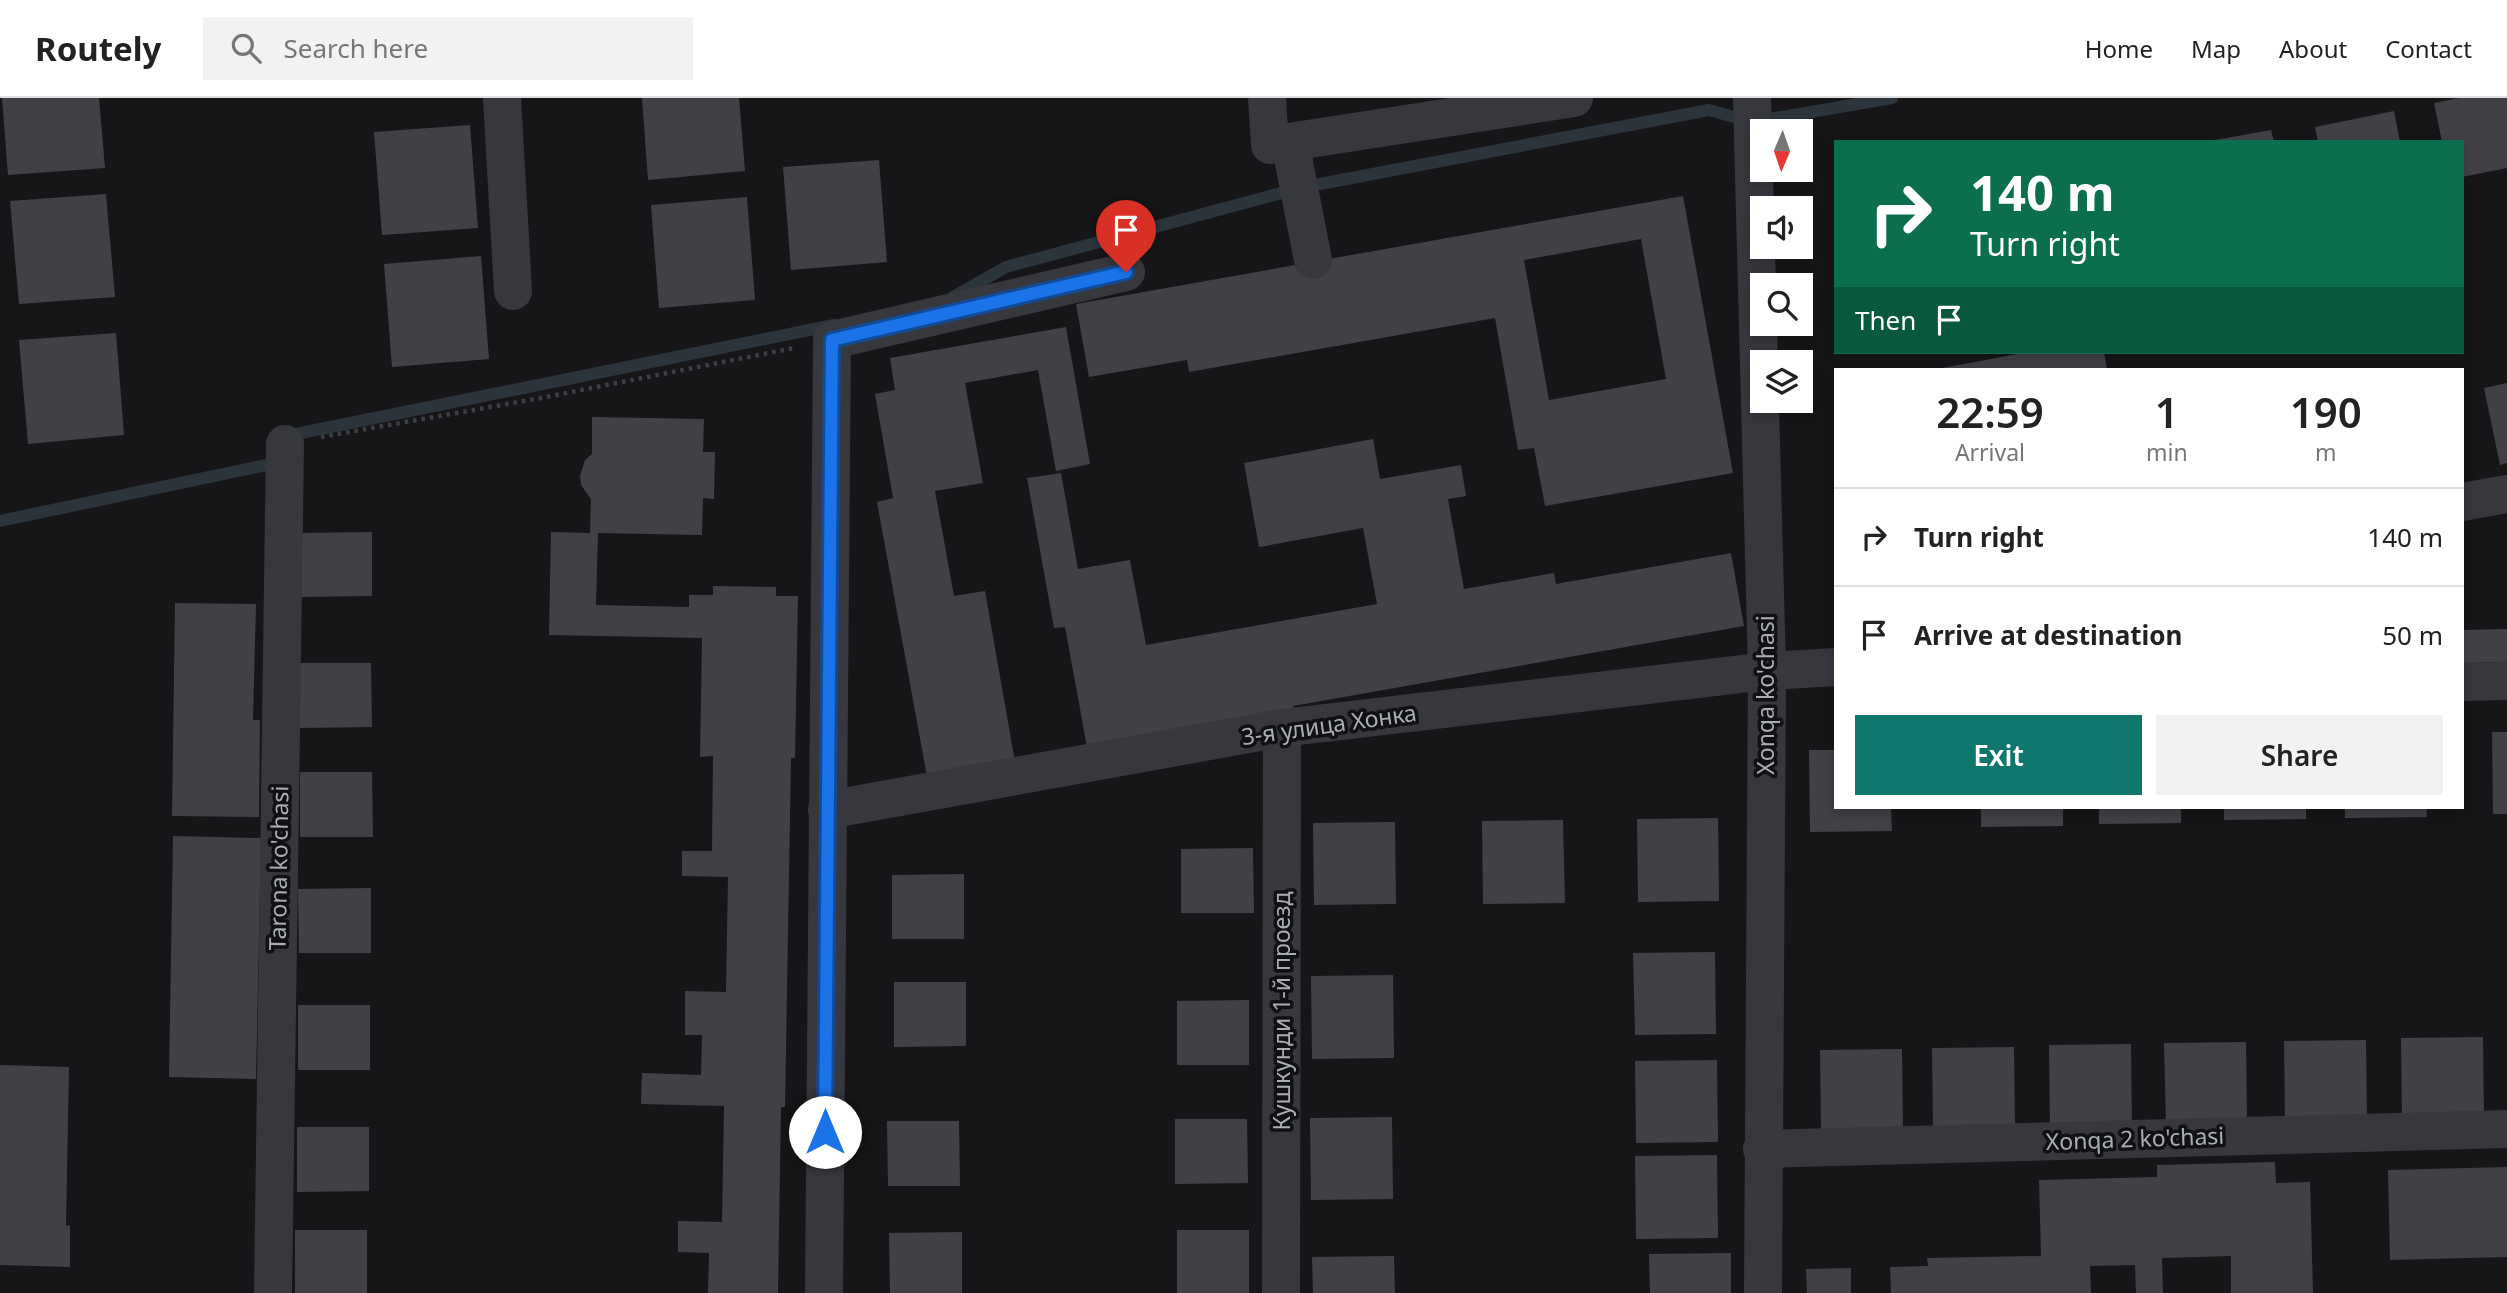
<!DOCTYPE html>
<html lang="en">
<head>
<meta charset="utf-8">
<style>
  body { margin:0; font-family:"Noto Sans",sans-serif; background:#f2f2f2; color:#222; height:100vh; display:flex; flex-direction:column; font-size:26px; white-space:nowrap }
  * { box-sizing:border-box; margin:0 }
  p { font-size:23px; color:#767676 }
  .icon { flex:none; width:38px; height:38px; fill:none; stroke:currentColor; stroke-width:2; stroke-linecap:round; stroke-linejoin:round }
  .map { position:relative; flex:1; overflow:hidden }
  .panel { position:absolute; left:1834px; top:270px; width:630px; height:441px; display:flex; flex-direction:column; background:#fff; border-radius:0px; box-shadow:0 4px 10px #0003 }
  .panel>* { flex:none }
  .hud { position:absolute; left:1834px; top:42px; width:630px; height:214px; border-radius:0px; box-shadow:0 4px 10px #0003; background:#0b6e4f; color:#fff; overflow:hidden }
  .needle { width:46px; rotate:182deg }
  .tools { position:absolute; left:1750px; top:21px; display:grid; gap:14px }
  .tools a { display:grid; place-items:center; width:63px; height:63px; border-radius:0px; background:#fff; box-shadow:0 4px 10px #0003; font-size:35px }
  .pin { position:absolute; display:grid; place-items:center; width:60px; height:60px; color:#fff; margin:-72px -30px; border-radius:50% 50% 50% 0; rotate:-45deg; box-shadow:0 0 7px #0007 }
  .pin .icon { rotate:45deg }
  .me { position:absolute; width:77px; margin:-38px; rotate:0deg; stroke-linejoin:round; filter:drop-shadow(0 0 5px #0008) }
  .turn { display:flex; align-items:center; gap:24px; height:147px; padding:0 21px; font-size:32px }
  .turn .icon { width:91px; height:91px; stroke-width:2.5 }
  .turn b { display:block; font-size:49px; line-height:60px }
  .then { display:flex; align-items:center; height:66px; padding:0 21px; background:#0003; gap:14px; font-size:26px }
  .eta { display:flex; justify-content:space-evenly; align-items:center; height:119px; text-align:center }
  .eta b { font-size:42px; font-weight:600; line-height:49px }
  .primary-button { display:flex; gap:14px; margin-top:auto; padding:14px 21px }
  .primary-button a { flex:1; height:80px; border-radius:0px; background:#0f766e; color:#fff; font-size:28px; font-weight:600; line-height:80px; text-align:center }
  .primary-button a+a { background:#f2f2f2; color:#222 }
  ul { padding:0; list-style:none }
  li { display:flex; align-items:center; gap:21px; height:98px; padding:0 21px; border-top:2px solid #e0e0e0 }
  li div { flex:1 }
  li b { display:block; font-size:26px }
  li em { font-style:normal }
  header { display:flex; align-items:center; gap:42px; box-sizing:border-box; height:98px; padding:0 35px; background:#fff; border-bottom:2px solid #e0e0e0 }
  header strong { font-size:33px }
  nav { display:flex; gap:38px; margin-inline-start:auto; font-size:24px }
  .search { width:490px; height:63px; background:#f2f2f2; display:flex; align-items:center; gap:18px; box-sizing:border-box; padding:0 24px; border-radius:0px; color:#767676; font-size:26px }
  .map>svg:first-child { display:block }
</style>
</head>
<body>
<header>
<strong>Routely</strong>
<div class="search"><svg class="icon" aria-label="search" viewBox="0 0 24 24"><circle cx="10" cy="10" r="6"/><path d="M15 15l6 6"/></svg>Search here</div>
<nav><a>Home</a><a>Map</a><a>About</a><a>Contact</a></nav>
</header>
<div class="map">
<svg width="2507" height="1195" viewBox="0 0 2507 1195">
  <rect width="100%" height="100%" fill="#161618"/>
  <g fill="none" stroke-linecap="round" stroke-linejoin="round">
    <g stroke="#2c353c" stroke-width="12">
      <path d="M 1320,86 L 1709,12 L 1752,24 L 1892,0"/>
      <path d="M 953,199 L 1006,169 L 1285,94"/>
      <path d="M 286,338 L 834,227"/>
      <path d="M 0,423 L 276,365 L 276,360"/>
    </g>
  </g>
  <g fill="#404145" fill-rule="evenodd">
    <path d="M 2,0 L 99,0 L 105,70 L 8,77 Z"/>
    <path d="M 642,0 L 739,0 L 745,73 L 648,82 Z"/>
    <path d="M 2459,0 L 2507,0 L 2507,70 L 2462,79 L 2462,44 L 2442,44 L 2434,5 Z"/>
    <path d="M 2394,13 L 2400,44 L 2318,44 L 2315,29 Z"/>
    <path d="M 470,27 L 478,130 L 382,137 L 374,34 Z"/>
    <path d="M 2271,32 L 2274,44 L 2216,44 L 2215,42 Z"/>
    <path d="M 879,62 L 887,164 L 791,172 L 783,69 Z"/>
    <path d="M 106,96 L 115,199 L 19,206 L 10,103 Z"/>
    <path d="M 1683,98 L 1733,375 L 1545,408 L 1534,350 L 1518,352 L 1495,220 L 1189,274 L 1187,262 L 1089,279 L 1076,206 ZM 1641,141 L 1666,281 L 1549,302 L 1524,162 Z"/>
    <path d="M 747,99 L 755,202 L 659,210 L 651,107 Z"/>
    <path d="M 481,158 L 489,261 L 392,269 L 384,166 Z"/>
    <path d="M 1066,229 L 1090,366 L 1056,373 L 1038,272 L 965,285 L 983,385 L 935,393 L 954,498 L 985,493 L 1015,664 L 927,679 L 877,404 L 893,400 L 875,296 L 895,292 L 890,260 Z"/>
    <path d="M 116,235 L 124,337 L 28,346 L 19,242 Z"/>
    <path d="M 2028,254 L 2104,254 L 2107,271 L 1937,271 Z"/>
    <path d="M 2507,285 L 2507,365 L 2500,367 L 2484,290 Z"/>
    <path d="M 592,319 L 704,321 L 703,354 L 715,354 L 714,401 L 703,400 L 702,437 L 598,435 L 596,507 L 689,509 L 689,497 L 713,497 L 713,488 L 776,489 L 776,498 L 798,498 L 795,660 L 791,660 L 785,1009 L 781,1009 L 778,1195 L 708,1195 L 709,1155 L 678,1154 L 678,1123 L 722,1124 L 724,1008 L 641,1006 L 642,975 L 701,977 L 702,937 L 685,937 L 685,893 L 726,894 L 728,779 L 682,778 L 682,753 L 712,753 L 713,658 L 700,659 L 702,540 L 549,537 L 551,434 L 590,435 L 591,401 L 581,387 L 580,378 L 585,362 L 592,356 Z"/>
    <path d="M 1373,341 L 1380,381 L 1461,367 L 1466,398 L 1448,401 L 1464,491 L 1554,475 L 1556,486 L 1731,455 L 1744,528 L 1293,608 L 1294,615 L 1089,660 L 1065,529 L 1054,530 L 1027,380 L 1061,375 L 1078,471 L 1130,462 L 1146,547 L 1377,506 L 1363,430 L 1259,449 L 1244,365 Z"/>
    <path d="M 372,434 L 372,498 L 300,499 L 300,435 Z"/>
    <path d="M 175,505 L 256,506 L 253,622 L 260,622 L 259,719 L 172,718 Z"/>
    <path d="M 2507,531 L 2507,564 L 2462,565 L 2462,532 Z"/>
    <path d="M 299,565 L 371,565 L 372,629 L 299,630 Z"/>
    <path d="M 2492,634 L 2507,634 L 2507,716 L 2493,716 Z"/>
    <path d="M 1809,652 L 1836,652 L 1836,709 L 1891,709 L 1892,733 L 1810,734 Z"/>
    <path d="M 300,674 L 372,674 L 373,739 L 300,739 Z"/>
    <path d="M 1981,709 L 2063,709 L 2063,728 L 1981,729 Z"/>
    <path d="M 2099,709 L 2181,709 L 2181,725 L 2099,726 Z"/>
    <path d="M 2224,709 L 2306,709 L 2306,721 L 2224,722 Z"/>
    <path d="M 2345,709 L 2426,709 L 2427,719 L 2345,720 Z"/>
    <path d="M 1718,720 L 1719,803 L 1638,804 L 1637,721 Z"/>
    <path d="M 1563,722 L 1565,805 L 1483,806 L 1482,723 Z"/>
    <path d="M 1395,724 L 1396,806 L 1314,807 L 1313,725 Z"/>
    <path d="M 173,738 L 261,740 L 256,981 L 169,979 Z"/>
    <path d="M 1253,750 L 1254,815 L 1181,815 L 1181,751 Z"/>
    <path d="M 964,776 L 964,841 L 892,841 L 892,777 Z"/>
    <path d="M 371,790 L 371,855 L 299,855 L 298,791 Z"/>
    <path d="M 1715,854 L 1716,936 L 1635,937 L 1633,855 Z"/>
    <path d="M 1393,877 L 1394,960 L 1312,961 L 1311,878 Z"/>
    <path d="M 894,884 L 966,884 L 966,948 L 894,949 Z"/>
    <path d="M 1249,902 L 1249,967 L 1177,967 L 1177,903 Z"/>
    <rect x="298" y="907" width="72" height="65"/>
    <path d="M 2483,939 L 2484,1021 L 2402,1022 L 2401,940 Z"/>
    <path d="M 2366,942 L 2367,1024 L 2285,1025 L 2284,943 Z"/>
    <path d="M 2246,944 L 2247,1026 L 2166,1027 L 2164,945 Z"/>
    <path d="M 2131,946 L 2132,1029 L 2050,1030 L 2049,947 Z"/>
    <path d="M 2014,949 L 2015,1031 L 1933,1032 L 1932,950 Z"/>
    <path d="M 1902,951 L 1903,1033 L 1821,1034 L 1820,952 Z"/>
    <path d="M 1717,962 L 1718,1044 L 1636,1045 L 1635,963 Z"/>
    <path d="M 0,967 L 69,969 L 66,1128 L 70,1127 L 70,1169 L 0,1167 Z"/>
    <path d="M 1392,1019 L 1393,1101 L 1311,1102 L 1310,1020 Z"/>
    <path d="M 1175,1021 L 1247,1021 L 1248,1085 L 1175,1086 Z"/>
    <path d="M 887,1023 L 959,1023 L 960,1088 L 888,1088 Z"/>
    <path d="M 297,1029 L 369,1029 L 369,1093 L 297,1094 Z"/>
    <path d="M 1717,1057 L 1718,1140 L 1636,1141 L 1635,1058 Z"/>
    <path d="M 2275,1064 L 2276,1085 L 2310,1084 L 2313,1195 L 2231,1195 L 2231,1158 L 2162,1160 L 2163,1195 L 2136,1195 L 2135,1167 L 2090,1168 L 2091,1195 L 1891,1195 L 1890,1169 L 1928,1168 L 1927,1160 L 2041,1158 L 2039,1082 L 2157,1079 L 2157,1067 Z"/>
    <path d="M 2507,1069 L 2507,1159 L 2390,1162 L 2388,1072 Z"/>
    <rect x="295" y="1132" width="72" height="63"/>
    <rect x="1177" y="1132" width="72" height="63"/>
    <path d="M 962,1134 L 962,1195 L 890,1195 L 889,1135 Z"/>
    <path d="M 1731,1155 L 1731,1195 L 1650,1195 L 1649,1156 Z"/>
    <path d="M 1394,1158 L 1395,1195 L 1313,1195 L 1312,1159 Z"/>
    <path d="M 1851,1170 L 1851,1195 L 1807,1195 L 1806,1171 Z"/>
  </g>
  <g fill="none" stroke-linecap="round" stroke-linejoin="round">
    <path stroke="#3d3f44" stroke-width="4.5" stroke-dasharray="3.5 5" stroke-linecap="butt" d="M 321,339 L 541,300 L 794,250"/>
    <g stroke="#37383d" stroke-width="38">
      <path d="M 502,0 L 513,193"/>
      <path d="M 1267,0 L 1270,47 L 1574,0"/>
      <path d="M 1752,0 L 1767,573 L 1763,1195"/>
      <path d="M 1290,44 L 1313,162"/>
      <path d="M 2462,404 L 2507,396"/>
      <path d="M 2462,584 L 2507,583"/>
      <path d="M 827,712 L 1282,630 L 1767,573 L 1836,569"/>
      <path d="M 1762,1051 L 2507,1031"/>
      <path d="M 273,1195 L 285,346"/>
      <path d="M 824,1195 L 832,242 L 1126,174"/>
      <path d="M 1281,1195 L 1282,630"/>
    </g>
  </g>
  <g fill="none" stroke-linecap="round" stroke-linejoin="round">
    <defs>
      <path id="route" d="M 825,1034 L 832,242 L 1126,174"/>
    </defs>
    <use href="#route" stroke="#114b97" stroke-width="18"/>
    <use href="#route" stroke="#1a73e8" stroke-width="12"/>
  </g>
  <g text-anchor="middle" stroke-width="7" stroke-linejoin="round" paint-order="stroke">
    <g font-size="23" fill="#a8adb8" stroke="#111113">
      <text transform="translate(1766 597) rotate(-90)" y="8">Xonqa ko'chasi</text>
      <text transform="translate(1329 627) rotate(-8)" y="8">3-я улица Хонка</text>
      <text transform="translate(279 770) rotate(-89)" y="8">Tarona ko'chasi</text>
      <text transform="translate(1282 913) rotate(-90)" y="8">Кушкунди 1-й проезд</text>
      <text transform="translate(2135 1041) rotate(-2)" y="8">Xonqa 2 ko'chasi</text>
    </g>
  </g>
</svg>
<div class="tools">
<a><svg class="needle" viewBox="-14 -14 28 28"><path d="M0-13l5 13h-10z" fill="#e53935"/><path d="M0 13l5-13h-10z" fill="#767676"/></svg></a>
<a><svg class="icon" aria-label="sound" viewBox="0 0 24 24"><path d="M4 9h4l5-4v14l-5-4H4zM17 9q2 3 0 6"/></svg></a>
<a><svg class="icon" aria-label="search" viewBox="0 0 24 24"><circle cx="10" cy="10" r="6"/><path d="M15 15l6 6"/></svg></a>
<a><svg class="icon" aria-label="layers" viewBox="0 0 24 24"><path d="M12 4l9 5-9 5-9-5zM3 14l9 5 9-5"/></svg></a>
</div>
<div class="pin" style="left:1126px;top:174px;background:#d93025"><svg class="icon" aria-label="arrive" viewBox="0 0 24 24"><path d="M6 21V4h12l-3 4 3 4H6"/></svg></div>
<svg class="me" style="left:825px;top:1034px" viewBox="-20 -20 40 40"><circle r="19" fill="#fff"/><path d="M0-13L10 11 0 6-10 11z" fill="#1a73e8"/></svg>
<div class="hud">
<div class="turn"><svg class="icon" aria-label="right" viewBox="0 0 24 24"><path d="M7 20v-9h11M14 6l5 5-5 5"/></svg><div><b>140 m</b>Turn right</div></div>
<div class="then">Then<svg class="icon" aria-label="arrive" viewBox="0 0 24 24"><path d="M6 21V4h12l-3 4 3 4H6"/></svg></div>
</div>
<section class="panel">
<div class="eta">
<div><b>22:59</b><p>Arrival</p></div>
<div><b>1</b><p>min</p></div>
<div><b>190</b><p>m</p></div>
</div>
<ul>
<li><svg class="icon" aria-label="right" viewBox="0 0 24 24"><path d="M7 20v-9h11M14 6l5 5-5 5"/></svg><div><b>Turn right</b></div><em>140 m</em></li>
<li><svg class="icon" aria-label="arrive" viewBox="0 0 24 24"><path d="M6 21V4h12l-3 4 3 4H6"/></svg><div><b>Arrive at destination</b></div><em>50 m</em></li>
</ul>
<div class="primary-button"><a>Exit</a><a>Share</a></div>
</section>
</div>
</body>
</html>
